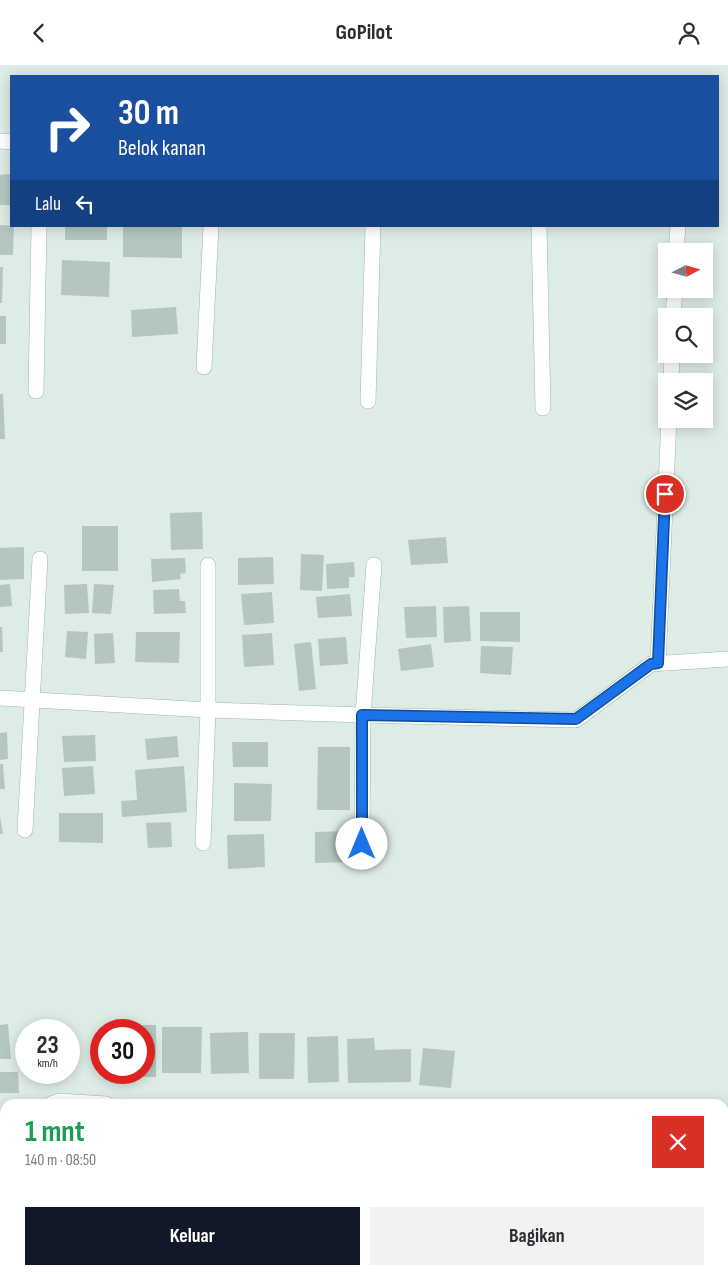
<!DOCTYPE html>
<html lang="id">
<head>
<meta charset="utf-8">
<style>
  body { margin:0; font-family:"Sofia Sans Condensed",sans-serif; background:#f2f2f3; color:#2b2b33; height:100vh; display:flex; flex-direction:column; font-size:19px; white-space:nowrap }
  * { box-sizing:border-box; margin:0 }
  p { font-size:16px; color:#7c7c81 }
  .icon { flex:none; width:28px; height:28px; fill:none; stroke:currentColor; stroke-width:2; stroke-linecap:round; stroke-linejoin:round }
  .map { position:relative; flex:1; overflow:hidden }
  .drawer { position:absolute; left:0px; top:1034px; width:729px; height:176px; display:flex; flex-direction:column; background:#fff; border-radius:15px 15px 0 0; box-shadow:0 2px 12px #0003 }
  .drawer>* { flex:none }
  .banner { position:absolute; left:10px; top:10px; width:709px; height:152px; border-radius:0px; box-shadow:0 2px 12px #0003; background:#1a4fa0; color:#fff; overflow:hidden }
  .needle { width:32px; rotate:84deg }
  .controls { position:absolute; left:658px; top:178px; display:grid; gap:10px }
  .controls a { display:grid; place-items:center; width:55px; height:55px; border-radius:0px; background:#fff; box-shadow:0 2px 12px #0003; font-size:25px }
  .speed { position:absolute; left:15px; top:954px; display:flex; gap:10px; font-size:25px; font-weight:700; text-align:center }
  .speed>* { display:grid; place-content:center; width:65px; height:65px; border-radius:50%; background:#fff; box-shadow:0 2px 12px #0003; line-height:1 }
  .speed small { font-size:12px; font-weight:400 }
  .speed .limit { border:8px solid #d22; background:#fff; color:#111 }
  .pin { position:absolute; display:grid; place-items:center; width:42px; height:42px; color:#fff; margin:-21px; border:2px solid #fff; border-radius:50%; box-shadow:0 1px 5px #0007 }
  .me { position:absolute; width:55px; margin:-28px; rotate:0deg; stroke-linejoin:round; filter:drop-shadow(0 0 4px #0008) }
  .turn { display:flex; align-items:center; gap:18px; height:105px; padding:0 25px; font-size:22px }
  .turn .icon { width:65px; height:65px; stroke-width:2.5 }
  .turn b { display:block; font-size:35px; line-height:42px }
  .then { display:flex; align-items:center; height:48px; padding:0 25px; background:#0003; gap:10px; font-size:19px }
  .round { display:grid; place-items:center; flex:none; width:52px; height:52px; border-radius:0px; background:#f2f2f3 }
  .overview { display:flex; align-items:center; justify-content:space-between; height:85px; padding:0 25px }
  h1 { font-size:30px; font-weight:700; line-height:38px; color:#1e9e55 }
  .primary-button { display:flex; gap:10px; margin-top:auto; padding:10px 25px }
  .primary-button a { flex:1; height:58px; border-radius:0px; background:#111827; color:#fff; font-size:20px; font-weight:700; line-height:58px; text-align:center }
  .primary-button a+a { background:#f2f2f3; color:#2b2b33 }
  header { display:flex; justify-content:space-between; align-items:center; height:65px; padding:0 25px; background:#fff; font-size:22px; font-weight:700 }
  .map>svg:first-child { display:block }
</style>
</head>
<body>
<header><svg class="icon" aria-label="back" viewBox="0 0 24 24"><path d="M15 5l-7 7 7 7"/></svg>GoPilot<svg class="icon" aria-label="person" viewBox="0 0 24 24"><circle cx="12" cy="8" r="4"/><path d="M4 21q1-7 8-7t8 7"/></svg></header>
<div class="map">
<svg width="728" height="1209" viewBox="0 0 728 1209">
  <rect width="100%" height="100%" fill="#deece6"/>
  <g fill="#b3c7c0">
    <path d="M 11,109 L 11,140 L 0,140 L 0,110 Z"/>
    <path d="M 0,160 L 14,161 L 13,190 L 0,190 Z"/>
    <rect x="65" y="161" width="42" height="14"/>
    <path d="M 123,161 L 182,161 L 182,193 L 123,192 Z"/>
    <path d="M 62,195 L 110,197 L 109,232 L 61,230 Z"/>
    <path d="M 0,202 L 3,202 L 2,238 L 0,238 Z"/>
    <path d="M 176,242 L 178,269 L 132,272 L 131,245 Z"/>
    <rect x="0" y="251" width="6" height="28"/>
    <path d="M 0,329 L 3,329 L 5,374 L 0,374 Z"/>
    <path d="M 202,447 L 203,484 L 171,485 L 170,448 Z"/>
    <rect x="82" y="461" width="36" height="45"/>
    <path d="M 446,472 L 448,498 L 411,500 L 408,475 Z"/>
    <path d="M 24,482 L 24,514 L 0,515 L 0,483 Z"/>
    <path d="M 301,489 L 324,490 L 322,526 L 300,525 Z"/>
    <path d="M 273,492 L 274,519 L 238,520 L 238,493 Z"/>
    <path d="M 185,493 L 186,508 L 180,509 L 181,514 L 152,517 L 151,494 Z"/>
    <path d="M 354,497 L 355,512 L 349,512 L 349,523 L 327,524 L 326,499 Z"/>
    <path d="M 10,519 L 12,541 L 0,542 L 0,520 Z"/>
    <path d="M 87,519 L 89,548 L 65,549 L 64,520 Z"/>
    <path d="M 94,519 L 114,520 L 111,549 L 92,548 Z"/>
    <path d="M 179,524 L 180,536 L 185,536 L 186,548 L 154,549 L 153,525 Z"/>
    <path d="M 272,527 L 274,558 L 244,560 L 241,529 Z"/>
    <path d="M 350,529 L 352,551 L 318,553 L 316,532 Z"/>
    <path d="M 436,541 L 437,572 L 406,573 L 404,542 Z"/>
    <path d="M 469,541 L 471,576 L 444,578 L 443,542 Z"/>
    <path d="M 480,547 L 520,547 L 520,577 L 480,576 Z"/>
    <path d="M 0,562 L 2,562 L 3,587 L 0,587 Z"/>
    <path d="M 67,566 L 88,567 L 86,594 L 65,592 Z"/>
    <path d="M 136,567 L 180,567 L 179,598 L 135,597 Z"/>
    <path d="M 113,568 L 115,598 L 95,599 L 94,569 Z"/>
    <path d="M 272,568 L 274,600 L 244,602 L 242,570 Z"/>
    <path d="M 346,572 L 348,599 L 320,601 L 318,574 Z"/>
    <path d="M 311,577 L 316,624 L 299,626 L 294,579 Z"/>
    <path d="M 431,579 L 434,602 L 401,606 L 398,584 Z"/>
    <path d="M 481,581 L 513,582 L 511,610 L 480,608 Z"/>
    <path d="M 7,667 L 8,694 L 0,695 L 0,668 Z"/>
    <path d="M 95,670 L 96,696 L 64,697 L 62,671 Z"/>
    <path d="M 177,671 L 179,692 L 147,695 L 145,674 Z"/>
    <path d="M 232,677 L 268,677 L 268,702 L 233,702 Z"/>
    <path d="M 318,682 L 350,682 L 350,745 L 317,745 Z"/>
    <path d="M 0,699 L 3,699 L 5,724 L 0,724 Z"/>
    <path d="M 93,701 L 95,729 L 64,731 L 62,703 Z"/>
    <path d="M 184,701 L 187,747 L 122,752 L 121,736 L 137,735 L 135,705 Z"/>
    <path d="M 234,718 L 272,719 L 271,756 L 234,756 Z"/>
    <path d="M 59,748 L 103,748 L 103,778 L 59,777 Z"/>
    <path d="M 0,751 L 3,769 L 0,769 Z"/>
    <path d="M 171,757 L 172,782 L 148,783 L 146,758 Z"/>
    <path d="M 349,766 L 350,797 L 315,798 L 315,767 Z"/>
    <path d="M 264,769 L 265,802 L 228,804 L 227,770 Z"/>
    <path d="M 8,959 L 11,994 L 0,994 L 0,960 Z"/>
    <path d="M 110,960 L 156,960 L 156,1012 L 110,1012 L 110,1008 L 144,1008 L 144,965 L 110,965 Z"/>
    <path d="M 162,962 L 202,962 L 201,1008 L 162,1008 Z"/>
    <path d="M 248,967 L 249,1008 L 211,1009 L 210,968 Z"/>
    <path d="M 259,968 L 295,968 L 294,1014 L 259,1014 Z"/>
    <path d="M 338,971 L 339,1017 L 308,1018 L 307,972 Z"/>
    <path d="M 374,973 L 375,985 L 411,984 L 411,1017 L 348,1018 L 347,974 Z"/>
    <path d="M 423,983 L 455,986 L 451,1023 L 419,1020 Z"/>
    <path d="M 0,1007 L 18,1007 L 19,1028 L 0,1028 Z"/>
    <path d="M 5,1058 L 5,1083 L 0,1084 L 0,1059 Z"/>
    <path d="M 0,1090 L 5,1090 L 5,1114 L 0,1115 Z"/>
    <path d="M 5,1130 L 5,1176 L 0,1176 L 0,1131 Z"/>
  </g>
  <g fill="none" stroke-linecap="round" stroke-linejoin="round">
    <defs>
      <g id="minor">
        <path d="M 0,76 L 11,77"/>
        <path d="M 539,161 L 543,343"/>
        <path d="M 676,186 L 678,161"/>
        <path d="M 673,251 L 675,224"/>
        <path d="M 204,302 L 211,161"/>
        <path d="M 671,316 L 672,289"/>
        <path d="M 36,326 L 39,161"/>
        <path d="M 368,336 L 373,161"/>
        <path d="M 658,598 L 669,354"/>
        <path d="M 0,633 L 208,645 L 363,650 L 576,655 L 651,599 L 728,594"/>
        <path d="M 25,765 L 40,494"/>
        <path d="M 203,778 L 208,645 L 208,500"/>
        <path d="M 362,779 L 363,650 L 374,500"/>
        <path d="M 51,1039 L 59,1036 L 106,1039"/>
        <path d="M 0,1199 L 5,1200"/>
        <path d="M 20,1205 L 30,1209"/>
      </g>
    </defs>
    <use href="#minor" stroke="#a1b4ae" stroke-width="16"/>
    <use href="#minor" stroke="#fff" stroke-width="15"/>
  </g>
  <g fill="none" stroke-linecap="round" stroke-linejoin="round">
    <defs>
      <path id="route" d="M 362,779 L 362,650 L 576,654 L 651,599 L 658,598 L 665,429"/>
    </defs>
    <use href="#route" stroke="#114b97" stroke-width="12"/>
    <use href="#route" stroke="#1a73e8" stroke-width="9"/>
  </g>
</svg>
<div class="controls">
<a><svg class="needle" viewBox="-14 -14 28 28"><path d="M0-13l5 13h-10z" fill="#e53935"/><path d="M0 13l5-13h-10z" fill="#7c7c81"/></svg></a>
<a><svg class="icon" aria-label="search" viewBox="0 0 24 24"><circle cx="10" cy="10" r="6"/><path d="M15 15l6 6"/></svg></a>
<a><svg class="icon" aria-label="layers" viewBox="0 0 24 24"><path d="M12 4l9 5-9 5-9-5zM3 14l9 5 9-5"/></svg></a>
</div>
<div class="speed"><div>23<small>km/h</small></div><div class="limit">30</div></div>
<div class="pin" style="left:665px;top:429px;background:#d93025"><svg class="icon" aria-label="arrive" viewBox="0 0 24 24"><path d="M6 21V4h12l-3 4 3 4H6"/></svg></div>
<svg class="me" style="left:362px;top:779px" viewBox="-20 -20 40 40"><circle r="19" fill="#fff"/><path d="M0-13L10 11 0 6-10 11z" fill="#1a73e8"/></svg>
<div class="banner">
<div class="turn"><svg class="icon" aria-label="right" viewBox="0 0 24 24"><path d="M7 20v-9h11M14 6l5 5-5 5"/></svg><div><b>30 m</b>Belok kanan</div></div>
<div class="then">Lalu<svg class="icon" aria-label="left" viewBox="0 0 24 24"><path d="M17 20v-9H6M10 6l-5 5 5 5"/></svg></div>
</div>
<section class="drawer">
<div class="overview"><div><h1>1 mnt</h1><p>140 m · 08:50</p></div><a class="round" style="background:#d93025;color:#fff"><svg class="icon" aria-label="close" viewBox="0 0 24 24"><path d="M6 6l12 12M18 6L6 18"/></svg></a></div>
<div class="primary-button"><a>Keluar</a><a>Bagikan</a></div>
</section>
</div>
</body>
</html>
